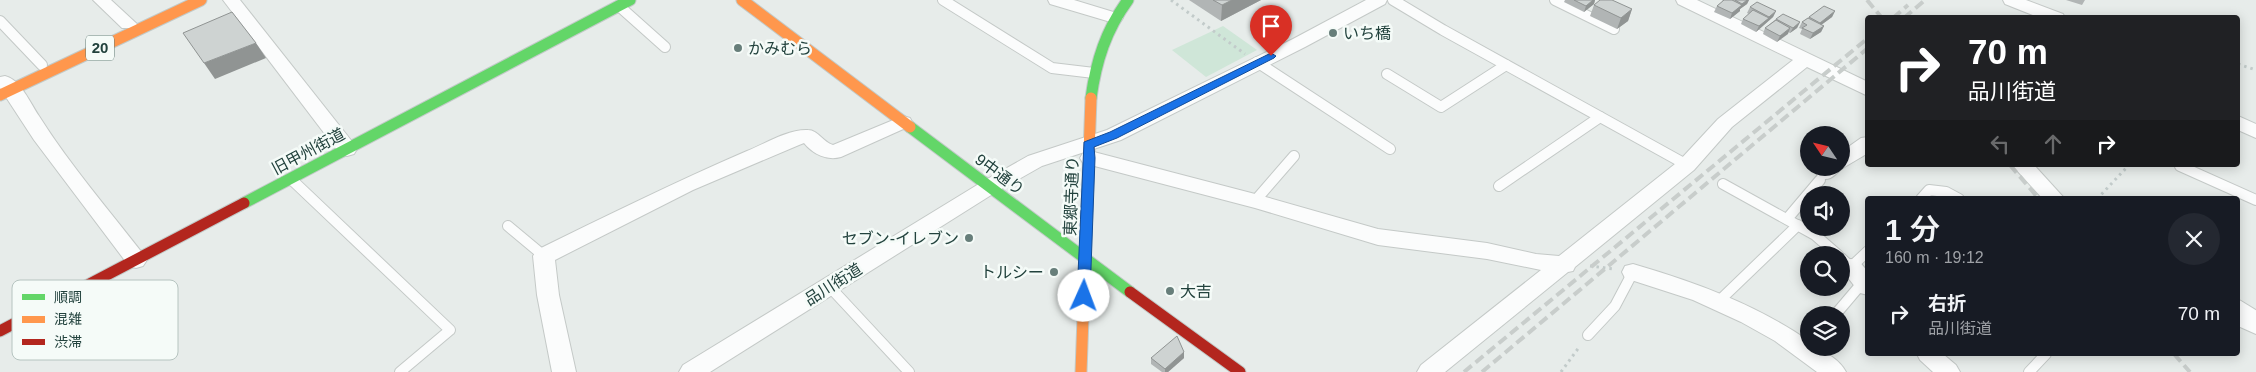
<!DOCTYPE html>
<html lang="ja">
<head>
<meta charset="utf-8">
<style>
  body { margin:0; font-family:Arial,"Noto Sans JP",sans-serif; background:#242831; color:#f1f3f6; height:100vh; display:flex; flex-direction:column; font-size:19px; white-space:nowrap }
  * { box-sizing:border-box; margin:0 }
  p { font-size:16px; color:#9ea1a6 }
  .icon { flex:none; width:28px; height:28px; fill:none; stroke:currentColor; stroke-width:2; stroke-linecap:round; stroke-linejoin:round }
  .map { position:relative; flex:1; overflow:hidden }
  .details { position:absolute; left:1865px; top:196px; width:375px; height:160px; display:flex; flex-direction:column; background:#171b24; border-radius:5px; box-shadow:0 2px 12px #0003 }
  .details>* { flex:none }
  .banner { position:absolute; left:1865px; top:15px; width:375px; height:152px; border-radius:5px; box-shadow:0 2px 12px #0003; background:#202124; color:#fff; overflow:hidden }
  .needle { width:32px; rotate:305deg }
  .tools { position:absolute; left:1800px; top:126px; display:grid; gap:10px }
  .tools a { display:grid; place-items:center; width:50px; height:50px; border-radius:50%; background:#171b24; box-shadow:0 2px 12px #0003; font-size:25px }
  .pin { position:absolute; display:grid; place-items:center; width:42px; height:42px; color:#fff; margin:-51px -21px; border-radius:50% 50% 50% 0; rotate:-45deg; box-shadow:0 0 5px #0007 }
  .pin .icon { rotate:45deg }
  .me { position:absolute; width:55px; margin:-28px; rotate:2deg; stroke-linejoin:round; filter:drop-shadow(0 0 4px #0008) }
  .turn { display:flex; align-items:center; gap:18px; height:105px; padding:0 20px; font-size:22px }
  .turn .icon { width:65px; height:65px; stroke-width:2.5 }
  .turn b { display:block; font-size:35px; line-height:42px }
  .lanes { display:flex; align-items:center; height:48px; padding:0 20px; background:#0003; justify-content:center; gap:25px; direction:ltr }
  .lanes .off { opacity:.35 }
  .round { display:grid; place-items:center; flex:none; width:52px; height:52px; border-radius:26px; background:#242831 }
  .overview { display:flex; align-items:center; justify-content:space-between; height:85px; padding:0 20px }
  h1 { font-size:30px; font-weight:600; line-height:38px }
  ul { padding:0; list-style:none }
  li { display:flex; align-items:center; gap:15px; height:65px; padding:0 20px }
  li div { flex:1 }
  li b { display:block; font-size:19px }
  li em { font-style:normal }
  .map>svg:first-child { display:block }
</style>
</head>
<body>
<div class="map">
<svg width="2256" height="372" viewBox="0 0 2256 372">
  <rect width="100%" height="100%" fill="#e7ecea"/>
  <path fill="#cfe6d8" d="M 1223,26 L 1257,50 L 1206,77 L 1172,50 Z"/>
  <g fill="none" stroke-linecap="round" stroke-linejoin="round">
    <defs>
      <g id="lane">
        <path d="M 943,0 L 1052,68 L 1094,73"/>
        <path d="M 1393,0 L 1443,30 L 1687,165"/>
        <path d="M 1555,0 L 1614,29"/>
        <path d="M 619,6 L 665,47"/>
        <path d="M 0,21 L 42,65"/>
        <path d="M 1257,62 L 1390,149"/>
        <path d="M 1387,74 L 1441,107 L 1506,65"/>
        <path d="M 2180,166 L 2256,200"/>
        <path d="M 291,179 L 450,330 L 400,372"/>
        <path d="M 1723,184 L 1815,235 L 1838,255"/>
        <path d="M 1499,186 L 1600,117"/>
        <path d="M 1921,199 L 1929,190 L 1946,192 L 1959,199"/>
        <path d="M 1255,201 L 1294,156"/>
        <path d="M 1787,219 L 1820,180"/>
        <path d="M 508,226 L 544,256"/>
        <path d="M 1841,258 L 1851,267 L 1868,251"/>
        <path d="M 829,286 L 909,372"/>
        <path d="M 1719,301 L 1798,225"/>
        <path d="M 2238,305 L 2256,316"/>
        <path d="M 1835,315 L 1863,282"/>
        <path d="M 1588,335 L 1615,306 L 1633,272"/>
        <path d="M 2029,372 L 2046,354"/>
      </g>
      <g id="street">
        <path d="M 93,0 L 111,0 L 137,24 L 134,28 L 122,28 Z"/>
        <path d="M 223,0 L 240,0 L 354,144 L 357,149 L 354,154 L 347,156 L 340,154 Z"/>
        <path d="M 1048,0 L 1074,0 L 1120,14 L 1123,18 L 1120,22 L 1114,23 L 1050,4 Z"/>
        <path d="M 1366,0 L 1387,0 L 1385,4 L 1305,47 L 1121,140 L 1042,166 L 996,192 L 710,372 L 679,372 L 683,365 L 982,182 L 1028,156 L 1107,130 L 1293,39 Z"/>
        <path d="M 1676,0 L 1697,0 L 1868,82 L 1868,96 L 1807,67 L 1732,127 L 1694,170 L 1575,267 L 1573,271 L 1568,272 L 1445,372 L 1417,372 L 1421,365 L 1541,270 L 1487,259 L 1378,245 L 1255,208 L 1083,163 L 1080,158 L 1083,153 L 1090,151 L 1255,194 L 1378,229 L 1487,243 L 1536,254 L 1559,256 L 1680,160 L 1718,119 L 1793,60 L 1678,4 Z"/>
        <path d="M 2003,0 L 2026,0 L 2063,14 L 2065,18 L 2040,18 L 2005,4 Z"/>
        <path d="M 5,76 C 21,80 30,103 39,116 C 70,165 108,209 143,254 L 147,260 L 143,266 L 136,268 L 129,266 L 34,140 L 0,88 L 0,77 Z"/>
        <path d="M 903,116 L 910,118 L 912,122 L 910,126 L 841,157 C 827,161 813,154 804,143 L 799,145 L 693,190 L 555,260 L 559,295 L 576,372 L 552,372 L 537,295 L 533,256 L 537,250 C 606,216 675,182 747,151 C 765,144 788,129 808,130 C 818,130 823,142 833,145 Z"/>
        <path d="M 2238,116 L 2256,124 L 2256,138 L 2238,130 Z"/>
        <path d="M 1868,137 L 1868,153 C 1860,158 1851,163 1843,168 C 1834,174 1832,182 1819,178 L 1816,173 L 1819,168 L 1841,168 L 1841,152 L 1861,138 Z"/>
        <path d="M 2012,165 L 2034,165 L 2065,199 L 2043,199 Z"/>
        <path d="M 1851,259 L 1859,261 L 1868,272 L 1868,295 L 1860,293 L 1841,269 L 1843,261 Z"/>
        <path d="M 1633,264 C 1695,282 1755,304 1809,341 L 1809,348 C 1822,348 1840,360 1846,372 L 1817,372 L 1775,341 L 1741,322 L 1693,300 L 1625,278 L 1622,272 L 1625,266 Z"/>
        <path d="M 2238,307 L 2256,315 L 2256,334 L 2238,326 Z"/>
        <path d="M 1917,354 L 1943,354 L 1956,365 L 1960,372 L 1933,372 L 1920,360 Z"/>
      </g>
      <g id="fast">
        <path d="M 1091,98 C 1096,61 1106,30 1128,0"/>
        <path d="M 910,127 L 1130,292"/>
        <path d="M 244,203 L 630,0"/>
      </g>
      <g id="slow">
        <path d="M 742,0 L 910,127"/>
        <path d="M 0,95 L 201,0"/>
        <path d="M 1081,372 L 1091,98"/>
      </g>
      <g id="jam">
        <path d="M 1130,292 L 1240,372"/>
        <path d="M 0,331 L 244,203"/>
      </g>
    </defs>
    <use href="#lane" stroke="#c4c9c7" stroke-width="12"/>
    <use href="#street" stroke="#c4c9c7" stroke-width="2"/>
    <use href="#fast" stroke="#c2cac8" stroke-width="13"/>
    <use href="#slow" stroke="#c2cac8" stroke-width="13"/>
    <use href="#jam" stroke="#c2cac8" stroke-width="13"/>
    <g stroke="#c2cbca" stroke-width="3" stroke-dasharray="2.5 4" stroke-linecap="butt">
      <path d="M 1171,0 L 1245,54"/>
      <path d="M 2238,64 L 2256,70"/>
      <path d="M 2097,199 L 2129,165"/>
      <path d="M 1590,266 L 1614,269"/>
      <path d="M 1561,372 L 1580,346"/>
    </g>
    <use href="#lane" stroke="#fbfcfc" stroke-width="10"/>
    <use href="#street" fill="#fbfcfc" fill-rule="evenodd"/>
    <use href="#fast" stroke="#63d668" stroke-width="11"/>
    <use href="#slow" stroke="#ff974d" stroke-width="11"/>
    <use href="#jam" stroke="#b3261e" stroke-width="11"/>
    <g stroke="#c8cdcb" stroke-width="4" stroke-dasharray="10 5" stroke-linecap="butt">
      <path d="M 1867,0 L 1882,18"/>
      <path d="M 1893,18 L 1908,5"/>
      <path d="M 1904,18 L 1925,0"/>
      <path d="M 2010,165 L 2039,199"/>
      <path d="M 2174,354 L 2190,372"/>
      <path d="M 1464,372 L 1868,38"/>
      <path d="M 1482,372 L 1868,48"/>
    </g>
  </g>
  <g fill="#b1b5b5">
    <path d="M 1189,0 L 1261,0 L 1221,21 Z"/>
    <path d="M 1565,0 L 1595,0 L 1594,4 L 1584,12 L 1564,2 Z"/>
    <path d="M 1722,0 L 1749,0 L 1747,4 L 1740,9 L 1740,11 L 1730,19 L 1714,12 L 1717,6 L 1723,1 Z"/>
    <path d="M 2066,0 L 2085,0 L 2082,5 Z"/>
    <path d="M 1594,5 L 1632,9 L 1628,21 L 1617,29 L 1590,16 Z"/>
    <path d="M 1750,7 L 1776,11 L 1773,17 L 1756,32 L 1741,24 L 1743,19 L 1749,14 L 1747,13 Z"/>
    <path d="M 1835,11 L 1832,17 L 1821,25 L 1824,26 L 1821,32 L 1810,39 L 1800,34 L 1802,29 L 1799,28 L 1802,22 L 1809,17 Z"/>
    <path d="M 1776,19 L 1800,22 L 1797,28 L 1790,33 L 1788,32 L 1777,42 L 1763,34 L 1765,28 Z"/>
    <path d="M 1184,352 L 1184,358 L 1168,372 L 1162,372 L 1151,364 L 1151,358 Z"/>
  </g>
  <g fill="#909493">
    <path d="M 1232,0 L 1261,0 L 1221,21 L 1222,5 Z"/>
    <path d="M 1593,0 L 1595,0 L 1594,4 L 1584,12 L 1586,6 Z"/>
    <path d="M 1747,0 L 1749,0 L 1747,4 L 1740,9 L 1740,11 L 1730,19 L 1732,13 Z"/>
    <path d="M 1632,9 L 1628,21 L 1617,29 L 1621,18 Z"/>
    <path d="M 1776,11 L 1773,17 L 1756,32 L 1759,26 Z"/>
    <path d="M 1835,11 L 1832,17 L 1817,28 L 1820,23 Z"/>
    <path d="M 1800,22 L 1797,28 L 1790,33 L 1793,28 Z"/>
    <path d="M 1824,26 L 1821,32 L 1810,39 L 1813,33 Z"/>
    <path d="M 1790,28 L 1788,34 L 1777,42 L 1780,36 Z"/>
    <path d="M 256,43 L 266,58 L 215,79 L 204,63 Z"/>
    <path d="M 1184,352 L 1184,358 L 1168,372 L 1165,372 L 1165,369 Z"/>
  </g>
  <g fill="#ced3d2" stroke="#909493">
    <path d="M 1213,0 L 1232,0 L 1222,5 Z"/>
    <path d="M 1574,0 L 1593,0 L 1586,6 Z"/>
    <path d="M 1600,0 L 1612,0 L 1632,9 L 1621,18 L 1594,5 Z"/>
    <path d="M 1724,0 L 1732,0 L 1742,5 L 1732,13 L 1717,6 Z"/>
    <path d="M 1735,0 L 1747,0 L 1742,4 Z"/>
    <path d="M 1757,2 L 1776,11 L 1769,17 L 1750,7 Z"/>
    <path d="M 1824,6 L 1835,11 L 1820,23 L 1809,17 Z"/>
    <path d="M 1753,10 L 1769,18 L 1759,26 L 1743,19 Z"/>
    <path d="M 232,12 L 256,43 L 204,63 L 183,33 Z"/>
    <path d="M 1783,14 L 1800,22 L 1793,28 L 1776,19 Z"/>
    <path d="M 1808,18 L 1824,26 L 1813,33 L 1802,28 L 1807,25 L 1802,22 Z"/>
    <path d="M 1776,20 L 1790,28 L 1780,36 L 1765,28 Z"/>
    <path d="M 1177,336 L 1184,352 L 1165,369 L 1151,358 Z"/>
  </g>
  <path fill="#1a73e8" stroke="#114b97" d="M 1271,53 L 1276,56 L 1274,58 L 1117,138 L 1094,147 L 1095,158 L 1090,296 L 1088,300 L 1079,300 L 1077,296 L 1084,142 L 1110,132 Z"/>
  <g fill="#677e7a" stroke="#f5fbf8" stroke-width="2">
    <circle cx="1333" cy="33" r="5"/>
    <circle cx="738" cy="48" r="5"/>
    <circle cx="969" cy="238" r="5"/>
    <circle cx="1054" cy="272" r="5"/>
    <circle cx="1170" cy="291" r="5"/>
  </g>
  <g text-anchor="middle" stroke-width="5" stroke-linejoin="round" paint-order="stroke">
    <rect fill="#f5fbf8" stroke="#617a75" stroke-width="1" x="86" y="35.5" width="28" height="25" rx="4"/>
    <g font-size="15" font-weight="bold" fill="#22423d">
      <text x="100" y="53">20</text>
    </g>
    <g font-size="16" fill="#22423d" stroke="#f5fbf8" text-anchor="start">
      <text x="1343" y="39">いち橋</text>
      <text x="748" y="54">かみむら</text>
      <text x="959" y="244" text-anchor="end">セブン-イレブン</text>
      <text x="1044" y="278" text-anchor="end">トルシー</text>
      <text x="1180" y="297">大吉</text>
    </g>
    <g font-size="16" fill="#22423d" stroke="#f5fbf8">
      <text transform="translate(308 151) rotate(-28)" y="6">旧甲州街道</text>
      <text transform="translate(1000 174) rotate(37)" y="6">9中通り</text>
      <text transform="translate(1071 196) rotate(-88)" y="6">東郷寺通り</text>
      <text transform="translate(833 284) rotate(-32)" y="6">品川街道</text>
    </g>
  </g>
  <rect x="12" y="280" width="166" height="80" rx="8" fill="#f5fbf8" stroke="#b6c4c0" stroke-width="1"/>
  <rect x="22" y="294" width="23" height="6" fill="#63d668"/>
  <rect x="22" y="316" width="23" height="7" fill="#ff974d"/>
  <rect x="22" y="339" width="23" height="6" fill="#b3261e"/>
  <g font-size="14" fill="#22423d">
    <text x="54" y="302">順調</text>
    <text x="54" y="324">混雑</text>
    <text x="54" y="347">渋滞</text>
  </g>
</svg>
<div class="tools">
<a><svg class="needle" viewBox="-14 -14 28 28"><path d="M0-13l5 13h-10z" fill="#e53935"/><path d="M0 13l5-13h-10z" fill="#9ea1a6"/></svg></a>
<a><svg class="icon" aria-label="sound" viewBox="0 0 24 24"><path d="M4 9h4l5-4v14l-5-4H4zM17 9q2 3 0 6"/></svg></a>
<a><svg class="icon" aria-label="search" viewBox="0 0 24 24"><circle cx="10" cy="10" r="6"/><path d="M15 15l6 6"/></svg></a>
<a><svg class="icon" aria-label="layers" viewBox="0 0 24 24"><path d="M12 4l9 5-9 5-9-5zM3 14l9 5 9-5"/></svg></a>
</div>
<div class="pin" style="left:1271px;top:56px;background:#d93025"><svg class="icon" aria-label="arrive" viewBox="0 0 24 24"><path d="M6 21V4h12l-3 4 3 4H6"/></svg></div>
<svg class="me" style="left:1084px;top:296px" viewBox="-20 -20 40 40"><circle r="19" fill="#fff"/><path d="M0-13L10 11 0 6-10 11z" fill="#1a73e8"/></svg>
<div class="banner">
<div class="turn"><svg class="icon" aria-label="right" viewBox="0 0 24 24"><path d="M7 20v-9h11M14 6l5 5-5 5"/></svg><div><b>70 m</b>品川街道</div></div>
<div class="lanes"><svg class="icon off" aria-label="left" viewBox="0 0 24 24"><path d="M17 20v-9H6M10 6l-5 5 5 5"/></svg><svg class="icon off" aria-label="ahead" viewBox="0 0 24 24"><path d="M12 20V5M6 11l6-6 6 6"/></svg><svg class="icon" aria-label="right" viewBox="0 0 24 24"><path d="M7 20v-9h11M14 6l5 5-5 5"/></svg></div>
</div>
<section class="details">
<div class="overview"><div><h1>1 分</h1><p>160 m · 19:12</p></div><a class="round"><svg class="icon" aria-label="close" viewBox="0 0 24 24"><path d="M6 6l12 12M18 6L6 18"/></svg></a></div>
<ul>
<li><svg class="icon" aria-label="right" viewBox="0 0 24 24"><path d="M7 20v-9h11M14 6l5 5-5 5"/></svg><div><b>右折</b><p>品川街道</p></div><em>70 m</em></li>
</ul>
</section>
</div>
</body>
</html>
